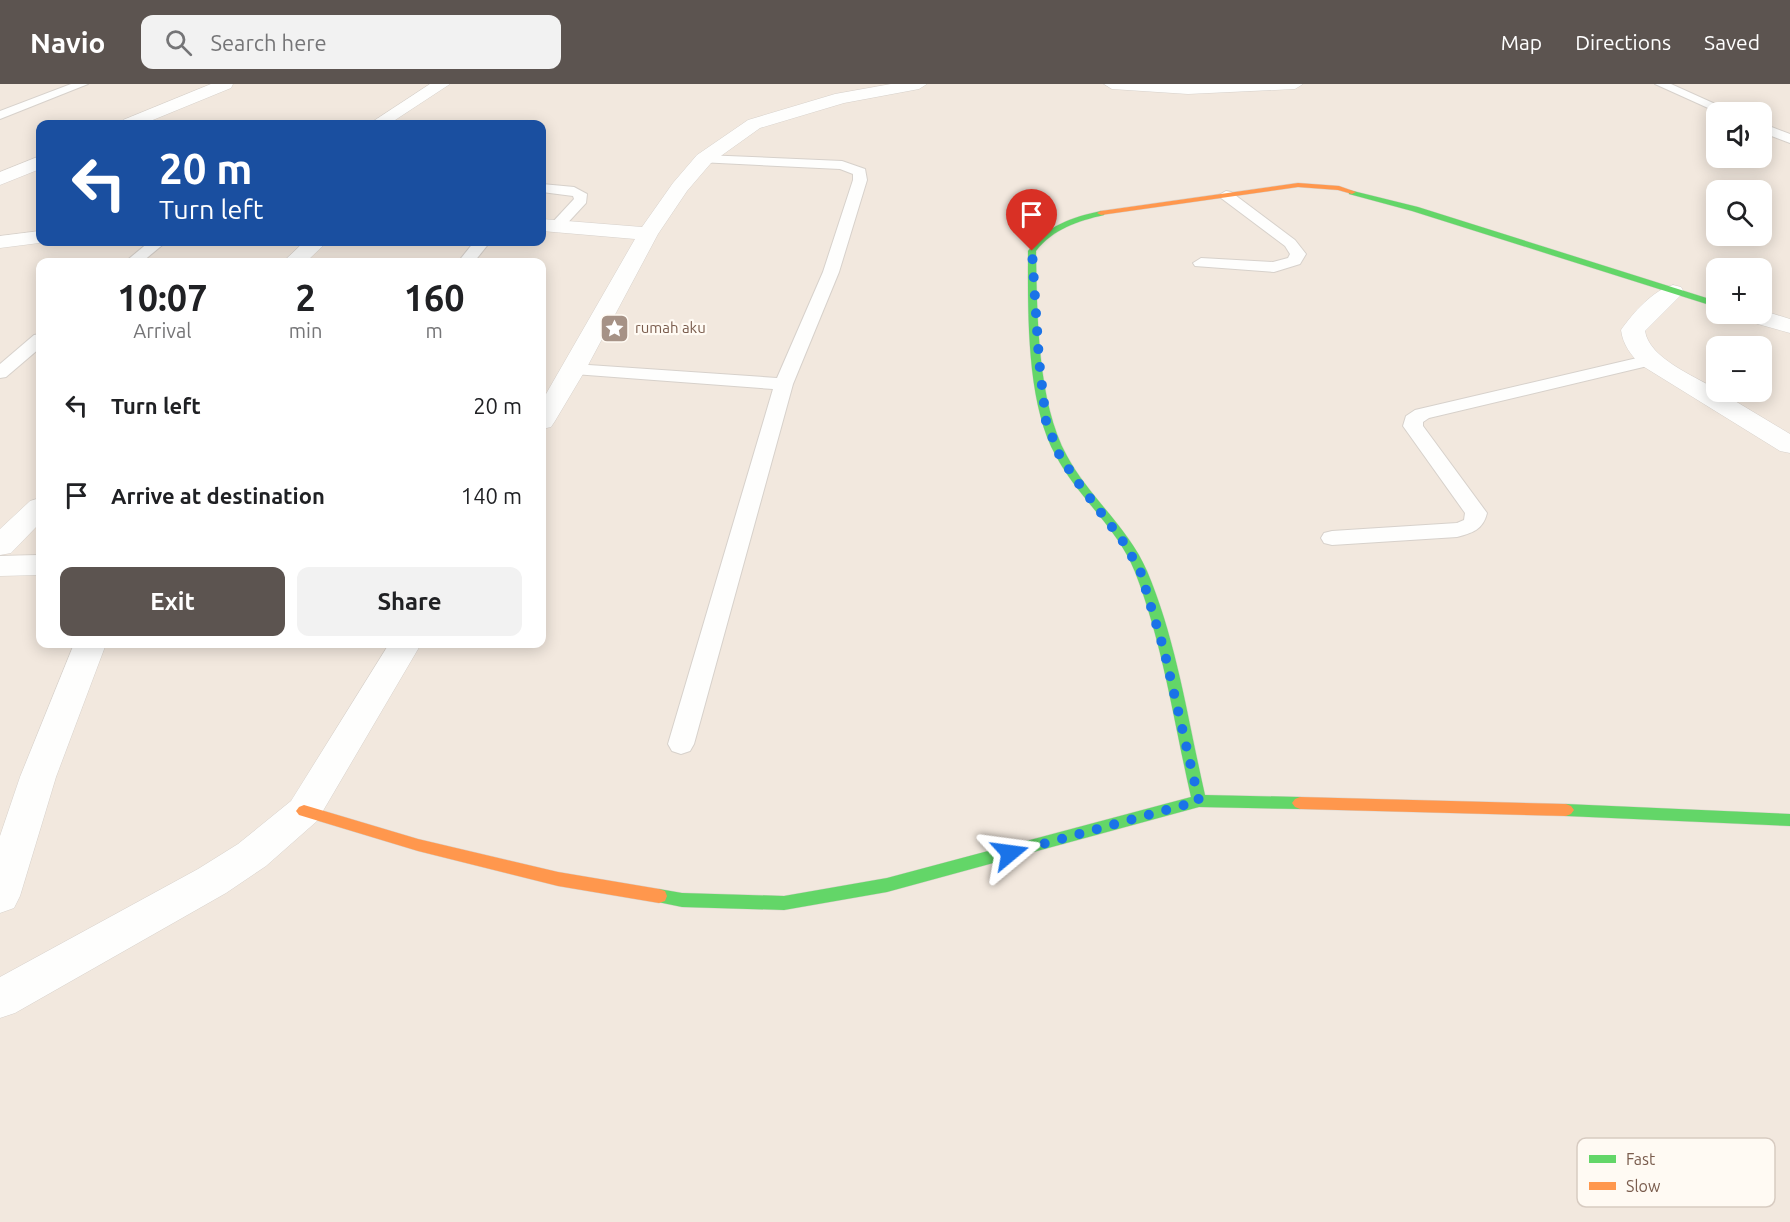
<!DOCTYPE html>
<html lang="en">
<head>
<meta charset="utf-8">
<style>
  body { margin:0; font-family:Ubuntu,sans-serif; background:#f2f2f2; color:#202124; height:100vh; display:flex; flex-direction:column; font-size:22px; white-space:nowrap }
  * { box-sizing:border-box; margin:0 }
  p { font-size:20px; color:#757577 }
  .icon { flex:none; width:33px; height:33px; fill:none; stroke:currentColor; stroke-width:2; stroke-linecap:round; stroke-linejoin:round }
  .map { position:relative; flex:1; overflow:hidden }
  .sheet { position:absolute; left:36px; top:174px; width:510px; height:390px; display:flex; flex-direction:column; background:#fff; border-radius:12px; box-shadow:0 3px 15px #0003 }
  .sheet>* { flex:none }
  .banner { position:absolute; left:36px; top:36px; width:510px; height:126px; border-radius:12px; box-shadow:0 3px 15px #0003; background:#1a4fa0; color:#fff; overflow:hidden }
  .controls { position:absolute; left:1706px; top:18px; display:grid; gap:12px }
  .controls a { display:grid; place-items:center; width:66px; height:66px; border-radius:12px; background:#fff; box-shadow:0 3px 15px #0003; font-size:30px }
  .pin { position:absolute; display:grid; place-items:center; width:51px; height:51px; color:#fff; margin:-62px -26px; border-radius:50% 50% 50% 0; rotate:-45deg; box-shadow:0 0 6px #0007 }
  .pin .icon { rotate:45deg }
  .me { position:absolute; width:66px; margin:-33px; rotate:74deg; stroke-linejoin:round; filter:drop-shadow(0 0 4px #0008) }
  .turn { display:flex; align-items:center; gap:21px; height:126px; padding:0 24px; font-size:27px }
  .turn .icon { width:78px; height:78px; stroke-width:2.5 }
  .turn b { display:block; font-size:42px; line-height:51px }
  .eta { display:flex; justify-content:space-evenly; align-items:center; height:102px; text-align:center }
  .eta b { font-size:36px; font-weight:700; line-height:42px }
  .primary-button { display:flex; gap:12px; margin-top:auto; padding:12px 24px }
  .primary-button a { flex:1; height:69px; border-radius:12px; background:#5c5450; color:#fff; font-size:24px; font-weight:700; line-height:69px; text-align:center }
  .primary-button a+a { background:#f2f2f2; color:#202124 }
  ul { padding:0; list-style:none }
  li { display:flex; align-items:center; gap:18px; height:90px; padding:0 24px }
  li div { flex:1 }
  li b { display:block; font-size:22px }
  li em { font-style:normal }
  header { display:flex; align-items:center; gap:36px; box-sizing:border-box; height:84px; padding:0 30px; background:#5c5450; color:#fff }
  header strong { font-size:28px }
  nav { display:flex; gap:33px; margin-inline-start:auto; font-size:21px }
  .search { width:420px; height:54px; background:#f2f2f2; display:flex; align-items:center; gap:15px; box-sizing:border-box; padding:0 21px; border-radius:12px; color:#757577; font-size:22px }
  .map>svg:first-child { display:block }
</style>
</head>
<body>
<header>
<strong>Navio</strong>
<div class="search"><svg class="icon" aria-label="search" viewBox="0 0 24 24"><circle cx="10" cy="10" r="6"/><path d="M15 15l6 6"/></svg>Search here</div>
<nav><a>Map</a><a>Directions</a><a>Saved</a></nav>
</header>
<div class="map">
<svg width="1790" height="1138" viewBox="0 0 1790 1138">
  <rect width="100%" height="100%" fill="#f9f5f0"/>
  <path fill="#f2e8de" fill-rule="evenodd" d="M 0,0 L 1790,0 L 1790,1138 L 0,1138 ZM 1716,28 L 1761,28 L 1761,74 L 1716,74 ZM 40,40 L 542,40 L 542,158 L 40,158 ZM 1716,106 L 1761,106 L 1761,152 L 1716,152 ZM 40,178 L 542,178 L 542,560 L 40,560 ZM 1716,184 L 1761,184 L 1761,230 L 1716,230 ZM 1716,262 L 1761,262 L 1761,308 L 1716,308 Z"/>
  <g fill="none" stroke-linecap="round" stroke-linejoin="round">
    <defs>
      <g id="lane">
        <path d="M 71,0 L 88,0 L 0,35 L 0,27 Z"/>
        <path d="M 1655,0 L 1671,0 L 1733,28 L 1717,28 Z"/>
        <path d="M 1761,39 L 1790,50 L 1790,59 L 1761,48 Z"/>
        <path d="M 704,71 L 842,77 L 865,85 L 867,96 L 839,188 L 793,300 L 694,660 L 690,667 L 681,670 L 672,667 L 668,660 L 773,305 L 574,290 L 568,289 L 565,285 L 568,281 L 574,280 L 777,294 L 823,188 L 853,96 L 853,90 L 840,85 L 699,78 L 697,75 L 699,72 Z"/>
        <path d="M 542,100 L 574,103 L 587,110 L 586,119 L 562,145 L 557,147 L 549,142 L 574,115 L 573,112 L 542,108 Z"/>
        <path d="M 1226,107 L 1231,108 L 1295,156 L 1306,170 L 1300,180 L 1274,188 L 1195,182 L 1193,179 L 1201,174 L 1273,178 L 1288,174 L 1290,170 L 1285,162 L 1221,114 L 1219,111 Z"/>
        <path d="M 149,158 L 166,158 L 142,178 L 125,178 Z"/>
        <path d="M 474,158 L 490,158 L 474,178 L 458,178 Z"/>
        <path d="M 40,250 L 40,264 L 6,293 L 0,294 L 0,280 L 34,251 Z"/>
        <path d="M 1650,271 L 1656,272 L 1659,276 L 1656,280 L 1429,334 L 1423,338 L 1423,342 L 1487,429 C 1483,446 1472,449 1457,453 L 1332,461 L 1324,459 L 1321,454 L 1324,449 L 1332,447 L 1457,439 L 1464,436 L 1465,429 L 1403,342 L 1406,332 L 1415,326 Z"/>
      </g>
      <g id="street">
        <path d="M 211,0 L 233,0 L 231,4 L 143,40 L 120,40 L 123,36 Z"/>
        <path d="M 430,0 L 450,0 L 389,40 L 369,40 Z"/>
        <path d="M 891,0 L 927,0 L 919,5 L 844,19 L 760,44 L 711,79 L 687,107 L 658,150 L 586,285 L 555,337 L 551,343 L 542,345 L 542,317 L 635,155 L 542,147 L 542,135 L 642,143 L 673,99 L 697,71 L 748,36 L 835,10 Z"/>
        <path d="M 1104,0 L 1303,0 L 1295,5 L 1188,10 L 1112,5 Z"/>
        <path d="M 40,72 L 40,85 L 0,101 L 0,88 Z"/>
        <path d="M 40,147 L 40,158 L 47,158 L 0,164 L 0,152 Z"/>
        <path d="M 304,158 L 327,158 L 306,178 L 283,178 Z"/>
        <path d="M 1673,201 L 1681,203 L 1684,208 L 1645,247 C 1649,274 1694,292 1716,305 L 1716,308 L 1720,308 L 1790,350 L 1790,369 L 1780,367 L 1641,281 C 1631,271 1623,261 1621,246 C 1633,229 1653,206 1673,201 Z"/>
        <path d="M 1761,226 L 1790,235 L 1790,249 L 1740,235 L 1736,230 L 1761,230 Z"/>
        <path d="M 40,414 L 40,439 L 11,469 L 0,471 L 0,445 L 30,417 Z"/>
        <path d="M 40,471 L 40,491 L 0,492 L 0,472 Z"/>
        <path d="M 74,560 L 106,560 L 56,693 L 20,812 L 14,824 L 0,829 L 0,752 L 20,693 Z"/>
        <path d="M 389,560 L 421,560 L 317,737 L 266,782 L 226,809 L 15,929 L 0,934 L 0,893 L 198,785 L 238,760 L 291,717 Z"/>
      </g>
      <g id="fast">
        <path d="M 1349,106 L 1418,123 L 1716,217 L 1716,223 L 1412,127 L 1349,110 Z"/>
        <path d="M 1101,127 L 1105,129 L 1104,131 C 1078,137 1053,145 1036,167 C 1037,228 1037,318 1067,372 C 1089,413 1128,443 1147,487 C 1177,558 1188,637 1205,711 L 1300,713 L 1305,715 L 1308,719 L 1305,723 L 1300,725 L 1199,723 L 887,808 L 784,826 L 682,823 L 653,817 L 651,812 L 653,807 L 659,805 L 682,809 L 784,812 L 887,794 L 1191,713 C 1174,639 1163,560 1135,488 C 1118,444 1078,414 1056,372 C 1026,319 1028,227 1028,167 C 1046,142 1072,133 1101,127 Z"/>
        <path d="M 1566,720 L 1790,730 L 1790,742 L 1566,732 L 1561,730 L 1558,726 L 1561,722 Z"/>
      </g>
      <g id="slow">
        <path d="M 1298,99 L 1339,102 L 1356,108 L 1352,110 L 1338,106 L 1298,103 L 1101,131 L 1097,129 L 1101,127 Z"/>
        <path d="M 1300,713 L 1566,720 L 1571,722 L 1574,726 L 1571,730 L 1566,732 L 1300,725 L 1295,723 L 1292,719 L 1295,715 Z"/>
        <path d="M 304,721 L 418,755 L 558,788 L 659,805 L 665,807 L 667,812 L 665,817 L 659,819 L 558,802 L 418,767 L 299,731 L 296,727 L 299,723 Z"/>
      </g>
    </defs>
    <use href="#lane" stroke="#d7d1cb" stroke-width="2"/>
    <use href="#street" stroke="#d7d1cb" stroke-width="1"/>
    <use href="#fast" stroke="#d9d2cb" stroke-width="1"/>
    <use href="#slow" stroke="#d9d2cb" stroke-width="1"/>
    <use href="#lane" fill="#fefefd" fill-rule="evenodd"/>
    <use href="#street" fill="#fefefd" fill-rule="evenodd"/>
    <use href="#fast" fill="#63d668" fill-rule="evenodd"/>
    <use href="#slow" fill="#ff974d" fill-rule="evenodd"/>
  </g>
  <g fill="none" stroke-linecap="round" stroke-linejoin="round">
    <path stroke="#1a73e8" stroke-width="10" stroke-dasharray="0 18" d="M 1010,769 L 1199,717 L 1164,566 L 1140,486 L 1122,456 L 1076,396 L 1059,370 L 1046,337 L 1039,276 L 1032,167"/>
  </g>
  <defs>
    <symbol id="sight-square" viewBox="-11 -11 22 22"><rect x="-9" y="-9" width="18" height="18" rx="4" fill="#a69286" stroke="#fffaf3"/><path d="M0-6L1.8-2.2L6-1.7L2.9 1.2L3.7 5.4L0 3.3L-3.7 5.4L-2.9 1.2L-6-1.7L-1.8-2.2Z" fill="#fff"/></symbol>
  </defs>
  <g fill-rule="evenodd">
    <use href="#sight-square" x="598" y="228" width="33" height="33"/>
  </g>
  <g text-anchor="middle" stroke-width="4.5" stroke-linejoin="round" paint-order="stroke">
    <g font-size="15" fill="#7a5c4d" stroke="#fffaf3" text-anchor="start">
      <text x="635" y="249">rumah aku</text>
    </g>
  </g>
  <rect x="1577" y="1054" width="198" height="69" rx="9" fill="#fffaf3" stroke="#d7cbc1" stroke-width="1.5"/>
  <rect x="1589" y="1071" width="27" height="8" fill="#63d668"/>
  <rect x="1589" y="1098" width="27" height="8" fill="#ff974d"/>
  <g font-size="16" fill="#7a5c4d">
    <text x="1626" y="1081">Fast</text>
    <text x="1626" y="1108">Slow</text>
  </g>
</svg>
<div class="controls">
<a><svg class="icon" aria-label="sound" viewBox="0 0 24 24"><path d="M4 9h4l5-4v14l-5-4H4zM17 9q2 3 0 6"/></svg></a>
<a><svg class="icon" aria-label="search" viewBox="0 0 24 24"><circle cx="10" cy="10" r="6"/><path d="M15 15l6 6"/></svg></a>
<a>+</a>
<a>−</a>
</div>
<div class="pin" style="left:1032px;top:167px;background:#d93025"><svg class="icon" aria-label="arrive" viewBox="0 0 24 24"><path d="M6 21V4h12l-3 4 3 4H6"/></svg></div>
<svg class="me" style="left:1010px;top:769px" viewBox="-20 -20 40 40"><path d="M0-17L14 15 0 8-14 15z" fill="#1a73e8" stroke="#fff" stroke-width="4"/></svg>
<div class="banner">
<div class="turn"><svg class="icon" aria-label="left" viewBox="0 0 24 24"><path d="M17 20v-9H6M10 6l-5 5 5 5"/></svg><div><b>20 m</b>Turn left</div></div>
</div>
<section class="sheet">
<div class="eta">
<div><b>10:07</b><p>Arrival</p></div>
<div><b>2</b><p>min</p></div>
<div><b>160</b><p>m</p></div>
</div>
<ul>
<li><svg class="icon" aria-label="left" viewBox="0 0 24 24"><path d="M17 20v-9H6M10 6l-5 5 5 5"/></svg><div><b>Turn left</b></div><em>20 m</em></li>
<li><svg class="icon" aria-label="arrive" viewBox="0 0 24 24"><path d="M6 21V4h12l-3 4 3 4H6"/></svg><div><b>Arrive at destination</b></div><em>140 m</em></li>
</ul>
<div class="primary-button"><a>Exit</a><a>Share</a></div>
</section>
</div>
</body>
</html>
